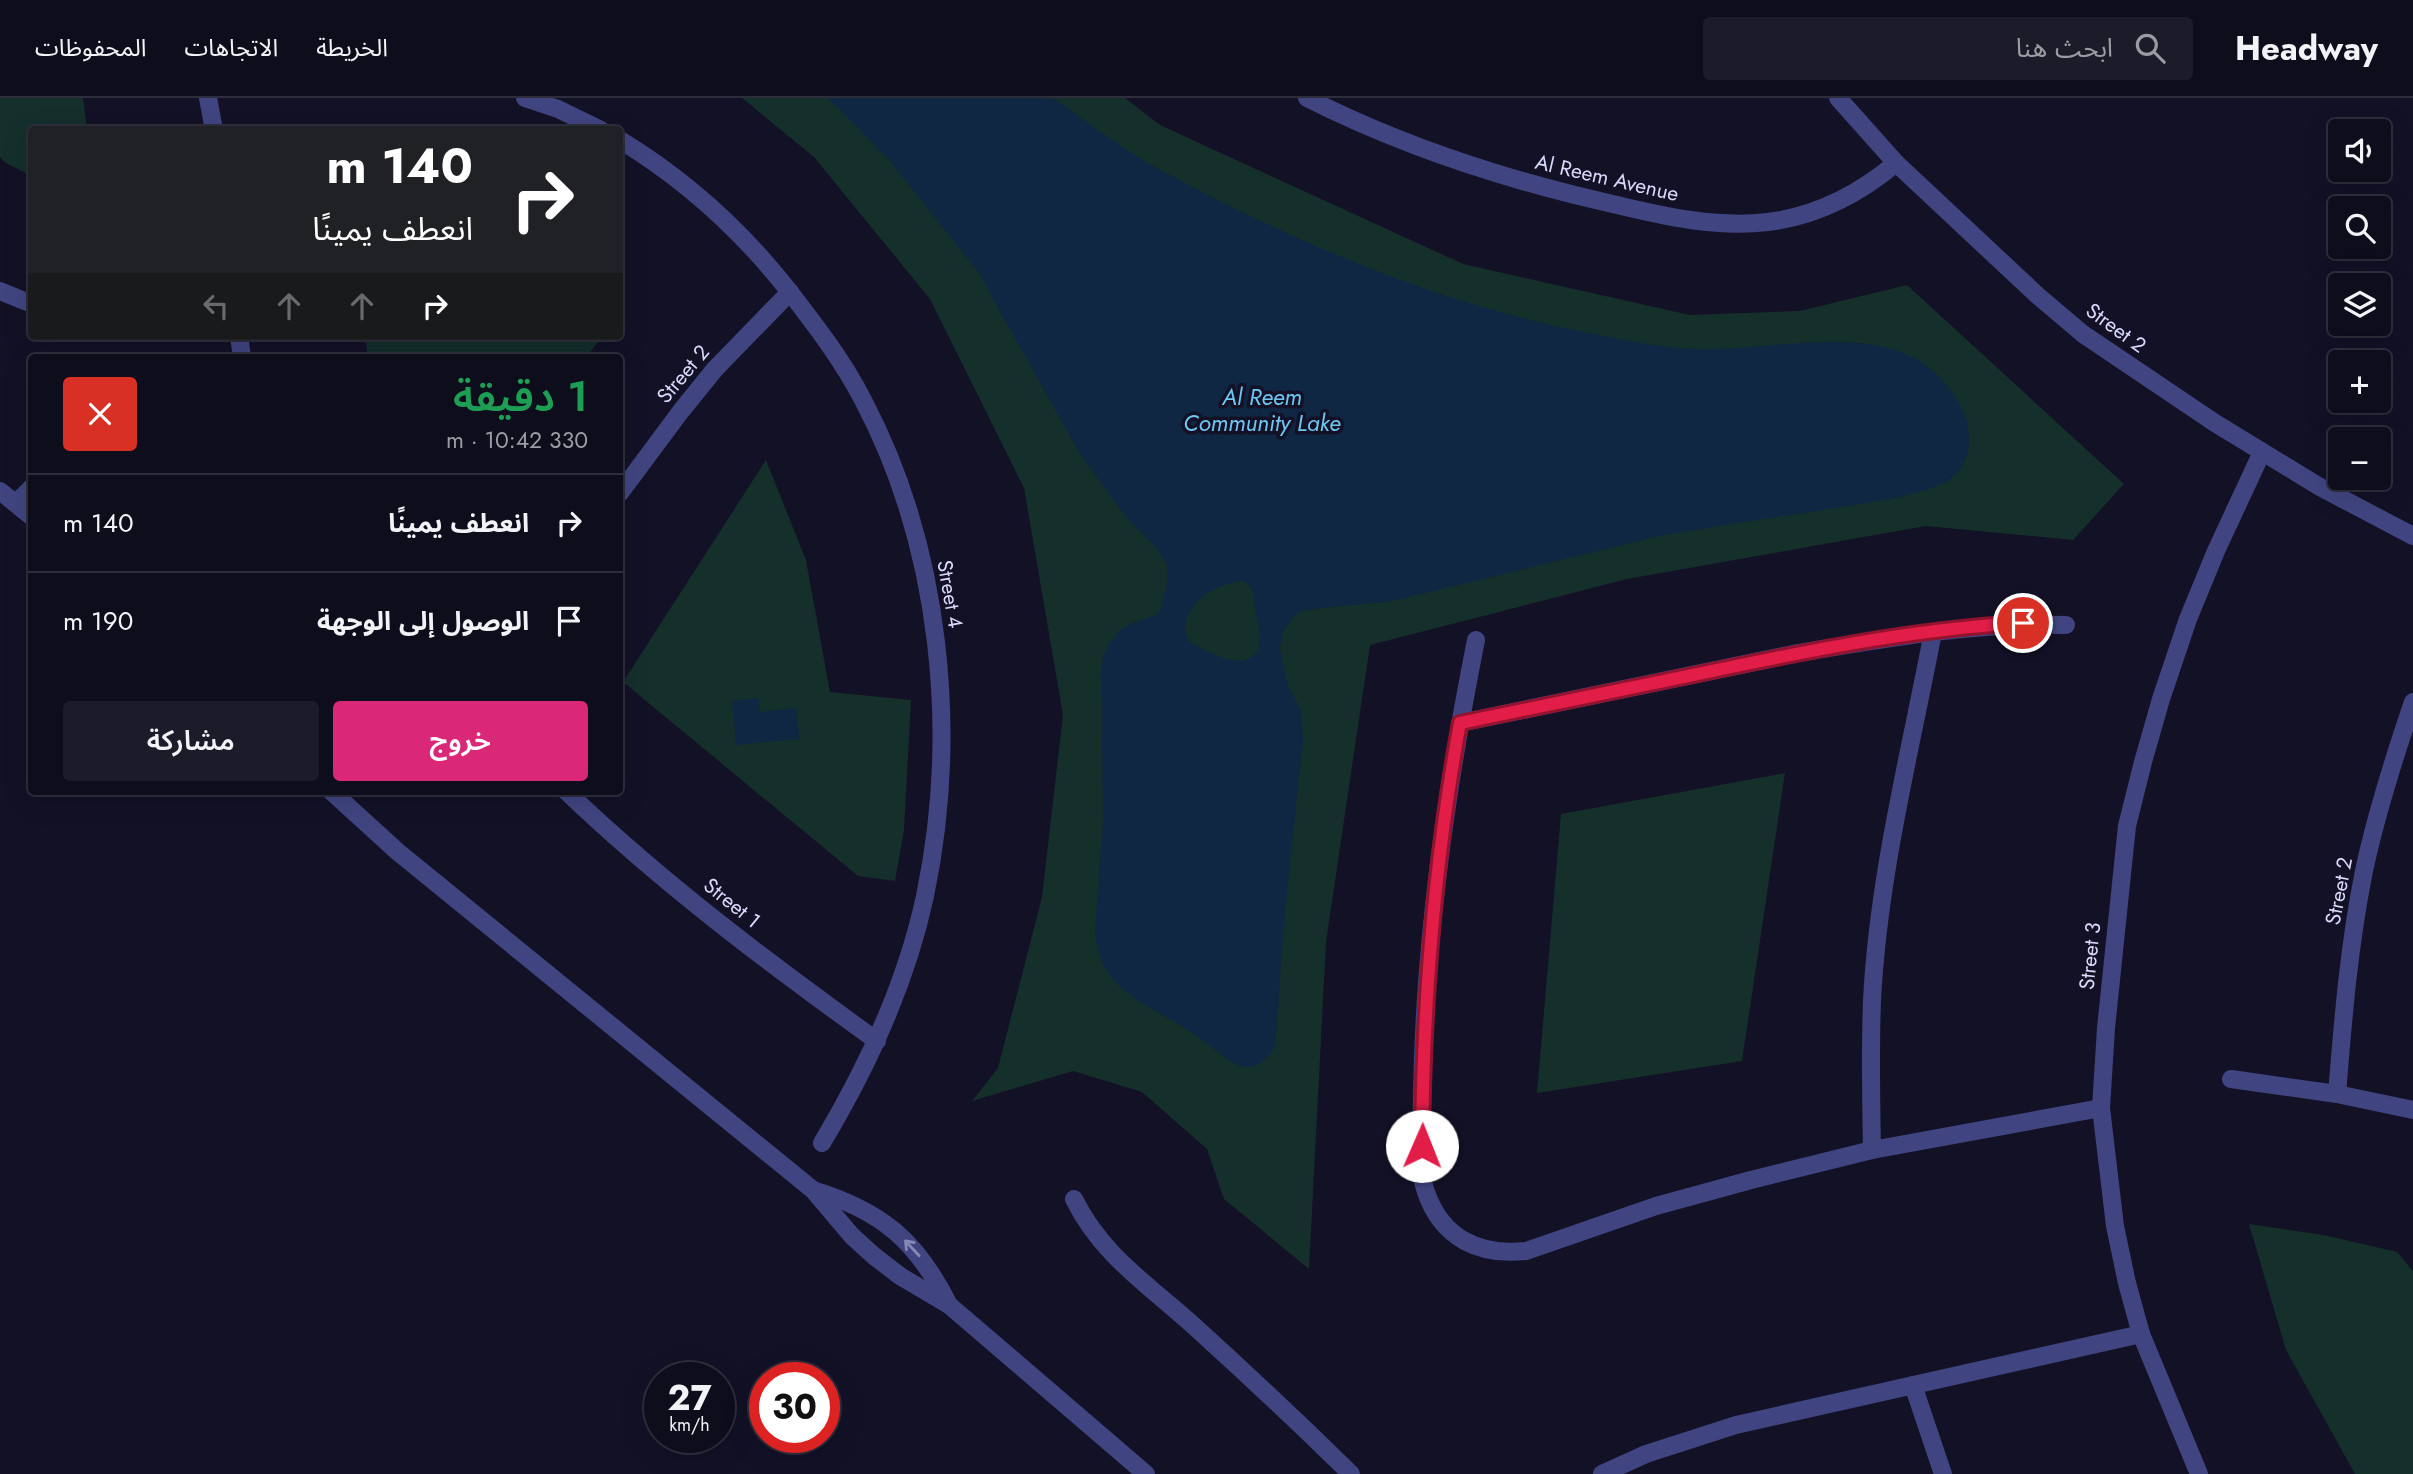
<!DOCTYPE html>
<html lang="ar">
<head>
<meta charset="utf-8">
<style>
  body { margin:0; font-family:Jost,"Noto Sans Arabic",sans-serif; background:#1c1b29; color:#f1f3f6; direction:rtl; height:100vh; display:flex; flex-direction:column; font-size:26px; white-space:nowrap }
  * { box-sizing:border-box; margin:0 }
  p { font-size:23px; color:#9b9ca3 }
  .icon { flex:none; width:38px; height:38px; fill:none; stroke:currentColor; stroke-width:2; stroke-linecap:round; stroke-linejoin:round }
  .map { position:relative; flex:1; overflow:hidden; direction:ltr }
  .details { position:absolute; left:28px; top:256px; width:595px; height:441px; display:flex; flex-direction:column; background:#0e0d1c; border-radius:7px; box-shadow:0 7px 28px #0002,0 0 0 2px #2e2d3b; direction:rtl }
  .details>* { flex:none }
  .hud { position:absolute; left:28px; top:28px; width:595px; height:214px; border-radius:7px; box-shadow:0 7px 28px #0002,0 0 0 2px #2e2d3b; direction:rtl; background:#202124; color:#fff; overflow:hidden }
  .tools { position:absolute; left:2328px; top:21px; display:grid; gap:14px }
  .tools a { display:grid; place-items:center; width:63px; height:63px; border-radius:7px; background:#0e0d1c; box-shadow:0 7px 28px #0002,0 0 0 2px #2e2d3b; font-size:35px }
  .speed { position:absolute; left:644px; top:1264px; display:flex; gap:14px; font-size:35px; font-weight:700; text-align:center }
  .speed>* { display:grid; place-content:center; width:91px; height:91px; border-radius:50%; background:#0e0d1c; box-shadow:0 7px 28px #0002,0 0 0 2px #2e2d3b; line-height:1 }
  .speed small { font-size:18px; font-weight:400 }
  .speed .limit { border:10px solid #d22; background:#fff; color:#111 }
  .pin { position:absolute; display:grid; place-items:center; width:60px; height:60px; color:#fff; margin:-30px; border:4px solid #fff; border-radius:50%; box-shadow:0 2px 7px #0007 }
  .me { position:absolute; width:77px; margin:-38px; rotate:1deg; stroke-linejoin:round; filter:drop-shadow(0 0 5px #0008) }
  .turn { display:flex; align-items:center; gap:24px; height:147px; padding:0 35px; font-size:32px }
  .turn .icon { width:91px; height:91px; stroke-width:2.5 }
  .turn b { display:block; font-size:49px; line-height:60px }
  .lanes { display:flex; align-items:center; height:66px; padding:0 35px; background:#0003; justify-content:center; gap:35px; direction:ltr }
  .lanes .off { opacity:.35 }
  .round { display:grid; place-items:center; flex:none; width:74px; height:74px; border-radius:7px; background:#1c1b29 }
  .overview { display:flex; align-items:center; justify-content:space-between; height:119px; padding:0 35px }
  h1 { font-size:42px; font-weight:600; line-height:52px; color:#1e9e55 }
  .cta { display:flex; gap:14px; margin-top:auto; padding:14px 35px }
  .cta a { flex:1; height:80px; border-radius:7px; background:#db2777; color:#fff; font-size:28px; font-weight:600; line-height:80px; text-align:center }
  .cta a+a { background:#1c1b29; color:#f1f3f6 }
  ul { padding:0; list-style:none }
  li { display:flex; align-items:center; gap:21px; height:98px; padding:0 35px; border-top:2px solid #2e2d3b }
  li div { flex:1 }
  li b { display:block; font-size:26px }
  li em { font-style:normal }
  header { display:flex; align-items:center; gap:42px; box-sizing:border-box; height:98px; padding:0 35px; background:#0e0d1c; border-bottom:2px solid #2e2d3b }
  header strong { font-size:33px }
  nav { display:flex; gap:38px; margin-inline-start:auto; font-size:24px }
  .search { width:490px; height:63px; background:#1c1b29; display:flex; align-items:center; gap:18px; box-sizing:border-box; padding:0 24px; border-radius:7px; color:#9b9ca3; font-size:26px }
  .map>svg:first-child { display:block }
</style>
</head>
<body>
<header>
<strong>Headway</strong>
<div class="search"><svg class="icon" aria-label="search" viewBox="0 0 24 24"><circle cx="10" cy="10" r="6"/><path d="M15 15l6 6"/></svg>ابحث هنا</div>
<nav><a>الخريطة</a><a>الاتجاهات</a><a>المحفوظات</a></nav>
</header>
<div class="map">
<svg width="2413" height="1376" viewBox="0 0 2413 1376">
  <rect width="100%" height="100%" fill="#131126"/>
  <g fill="#152f2b">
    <path d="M 0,0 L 83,0 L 87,31 L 32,32 L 31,78 L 6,65 L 0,59 Z"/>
    <path d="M 742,0 L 1125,0 L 1160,27 L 1463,166 L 1690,217 L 1800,213 L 1907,187 L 2124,386 L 2073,442 L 1926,428 L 1627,481 L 1370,547 L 1326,844 L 1309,1171 L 1224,1101 L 1207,1051 L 1142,994 L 1073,973 L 972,1003 L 998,970 L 1042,799 L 1063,617 L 1024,390 L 930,201 L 814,59 Z"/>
    <path d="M 365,238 L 603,238 L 586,259 L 368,259 Z"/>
    <path d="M 766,362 L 806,462 L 830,594 L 911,602 L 904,732 L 895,783 L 858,778 L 623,584 Z"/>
    <path d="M 1785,675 L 1742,963 L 1537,995 L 1561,716 Z"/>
    <path d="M 2249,1126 L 2324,1137 L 2397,1154 L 2413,1173 L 2413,1376 L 2355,1376 L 2286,1252 Z"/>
  </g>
  <g fill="#0f2742" fill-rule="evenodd">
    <path d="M 828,0 C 885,0 942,0 999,0 C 1012,0 1041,0 1053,1 C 1063,5 1072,14 1081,20 C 1105,36 1129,55 1155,69 C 1288,141 1430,203 1579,233 C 1619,241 1659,250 1700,251 C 1766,253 1864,227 1921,264 C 1956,287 1990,341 1954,378 C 1942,390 1907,397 1891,401 L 1663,437 L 1393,503 L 1321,510 L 1302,513 L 1293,519 L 1284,532 L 1280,550 L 1288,588 L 1301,612 L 1303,642 L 1285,813 L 1275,948 C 1267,964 1259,969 1241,969 C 1222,959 1206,944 1188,932 C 1145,905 1100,892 1095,835 L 1103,721 L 1101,571 L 1103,558 L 1109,546 L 1119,533 L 1130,526 L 1156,517 L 1161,510 L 1168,480 L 1166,466 L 1158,452 L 1125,418 L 1080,356 L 978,174 L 889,62 ZM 1243,483 C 1256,489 1253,504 1256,516 C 1259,532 1267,556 1245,562 C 1231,566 1211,555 1199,549 C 1172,538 1190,506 1208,495 C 1217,488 1232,484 1243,483 Z"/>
    <path d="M 758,600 L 760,614 L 796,610 L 799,641 L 736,647 L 732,603 Z"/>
  </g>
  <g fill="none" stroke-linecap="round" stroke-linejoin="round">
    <g stroke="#404581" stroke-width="18">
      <path d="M 208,0 L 214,32"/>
      <path d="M 525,0 L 558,11 L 601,32"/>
      <path d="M 1307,0 C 1406,50 1509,83 1617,107 C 1667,119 1717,130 1768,124 C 1817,118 1859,96 1896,65"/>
      <path d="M 1838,0 L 1896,65 L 2037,197 L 2083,236 L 2215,325 L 2320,389 L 2413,438"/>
      <path d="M 620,42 C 686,82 741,132 789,193 C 816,228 843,263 863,302 C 941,450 959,635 925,798 C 906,887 868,968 822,1045"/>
      <path d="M 0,193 L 32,206"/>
      <path d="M 239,238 L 242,259"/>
      <path d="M 0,393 L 32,419"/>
      <path d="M 620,395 L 681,313 L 715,271 L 790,194"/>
      <path d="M 16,405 L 32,389"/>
      <path d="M 1476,542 C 1446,693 1424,845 1422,999 C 1422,1029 1416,1066 1426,1094 C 1442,1141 1480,1158 1526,1153 L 1656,1108 L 1751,1082 L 1872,1052 L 2101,1010"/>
      <path d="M 1460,625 L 1793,556 C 1883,541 1974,524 2066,527"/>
      <path d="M 331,693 L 398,754 L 813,1092 L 852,1138 L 874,1158 L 900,1178 L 949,1207 L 1146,1376"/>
      <path d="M 566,693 C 662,785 770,866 877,943"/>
      <path d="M 2231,981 L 2337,996 L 2413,1012"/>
      <path d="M 2337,996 C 2343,921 2349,847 2364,773 C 2376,716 2394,660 2413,604"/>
      <path d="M 1872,1052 C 1871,1002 1870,952 1872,903 C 1878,779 1910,655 1933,534"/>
      <path d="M 813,1092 C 882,1113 917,1143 949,1207"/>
      <path d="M 1074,1101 C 1102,1158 1149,1187 1195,1229 C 1248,1277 1300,1326 1351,1376"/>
      <path d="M 1913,1287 L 1943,1376"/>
      <path d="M 1602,1376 L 1646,1356 L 1736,1327 L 2141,1236"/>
      <path d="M 2199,1376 L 2141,1236 L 2127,1185 L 2115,1128 L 2101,1010 L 2106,930 L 2127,728 L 2143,664 L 2161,601 L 2188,521 L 2216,453 L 2262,354"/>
    </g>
  </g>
  <defs><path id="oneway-shaft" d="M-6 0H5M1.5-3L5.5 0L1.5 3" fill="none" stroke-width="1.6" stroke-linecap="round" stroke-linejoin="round" transform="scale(1.75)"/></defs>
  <use stroke="#8588b8" href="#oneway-shaft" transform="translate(912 1150) rotate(-133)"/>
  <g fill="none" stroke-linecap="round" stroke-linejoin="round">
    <defs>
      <path id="route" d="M 1422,1048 C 1423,905 1434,765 1460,625 C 1538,609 1615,593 1693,577 C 1802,554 1912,531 2023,525"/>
    </defs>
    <use href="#route" stroke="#92132f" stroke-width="18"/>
    <use href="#route" stroke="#e11d48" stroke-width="12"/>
  </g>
  <g text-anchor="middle" stroke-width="7" stroke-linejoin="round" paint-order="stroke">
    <g font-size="21" fill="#d9d9fc" stroke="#131126">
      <text transform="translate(1607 80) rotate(13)" y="7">Al Reem Avenue</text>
      <text transform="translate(2116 230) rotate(36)" y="7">Street 2</text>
      <text transform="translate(683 276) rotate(-50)" y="7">Street 2</text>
      <text transform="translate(950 496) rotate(80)" y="7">Street 4</text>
      <text transform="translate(2339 793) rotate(-79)" y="7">Street 2</text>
      <text transform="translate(732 805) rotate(39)" y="7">Street 1</text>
      <text transform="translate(2090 858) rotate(-84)" y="7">Street 3</text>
    </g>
    <g font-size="23" font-style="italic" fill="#70c6f3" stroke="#131126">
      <text x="1262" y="307">Al Reem<tspan x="1262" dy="26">Community Lake</tspan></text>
    </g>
  </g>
</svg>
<div class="tools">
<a><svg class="icon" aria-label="sound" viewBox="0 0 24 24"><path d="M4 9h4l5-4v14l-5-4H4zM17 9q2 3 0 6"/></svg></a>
<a><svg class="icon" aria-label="search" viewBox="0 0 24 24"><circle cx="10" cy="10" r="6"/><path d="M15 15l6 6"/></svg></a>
<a><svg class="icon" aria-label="layers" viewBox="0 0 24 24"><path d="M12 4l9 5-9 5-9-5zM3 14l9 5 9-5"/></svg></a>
<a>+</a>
<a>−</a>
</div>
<div class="speed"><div>27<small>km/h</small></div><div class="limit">30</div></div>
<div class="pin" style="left:2023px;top:525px;background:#d93025"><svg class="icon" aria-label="arrive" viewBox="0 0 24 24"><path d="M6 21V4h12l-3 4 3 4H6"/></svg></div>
<svg class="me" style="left:1422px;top:1048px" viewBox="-20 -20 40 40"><circle r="19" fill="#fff"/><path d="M0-13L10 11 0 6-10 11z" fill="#e11d48"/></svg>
<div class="hud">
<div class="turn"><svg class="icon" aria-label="right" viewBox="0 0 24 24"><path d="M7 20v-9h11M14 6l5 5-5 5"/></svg><div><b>140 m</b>انعطف يمينًا</div></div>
<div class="lanes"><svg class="icon off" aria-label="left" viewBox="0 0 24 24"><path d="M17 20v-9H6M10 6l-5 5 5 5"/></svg><svg class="icon off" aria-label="ahead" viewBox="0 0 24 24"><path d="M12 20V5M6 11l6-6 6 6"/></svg><svg class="icon off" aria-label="ahead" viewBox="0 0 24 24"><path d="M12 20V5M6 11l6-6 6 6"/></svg><svg class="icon" aria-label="right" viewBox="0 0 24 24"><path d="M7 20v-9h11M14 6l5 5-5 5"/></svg></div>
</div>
<section class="details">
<div class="overview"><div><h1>1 دقيقة</h1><p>330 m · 10:42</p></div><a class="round" style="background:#d93025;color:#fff"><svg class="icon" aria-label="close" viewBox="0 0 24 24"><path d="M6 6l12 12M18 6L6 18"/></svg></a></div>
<ul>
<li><svg class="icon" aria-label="right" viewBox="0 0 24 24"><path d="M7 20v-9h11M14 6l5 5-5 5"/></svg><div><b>انعطف يمينًا</b></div><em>140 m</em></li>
<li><svg class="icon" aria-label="arrive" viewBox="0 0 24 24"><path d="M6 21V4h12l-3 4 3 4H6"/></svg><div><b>الوصول إلى الوجهة</b></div><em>190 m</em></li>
</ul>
<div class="cta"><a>خروج</a><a>مشاركة</a></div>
</section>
</div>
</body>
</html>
